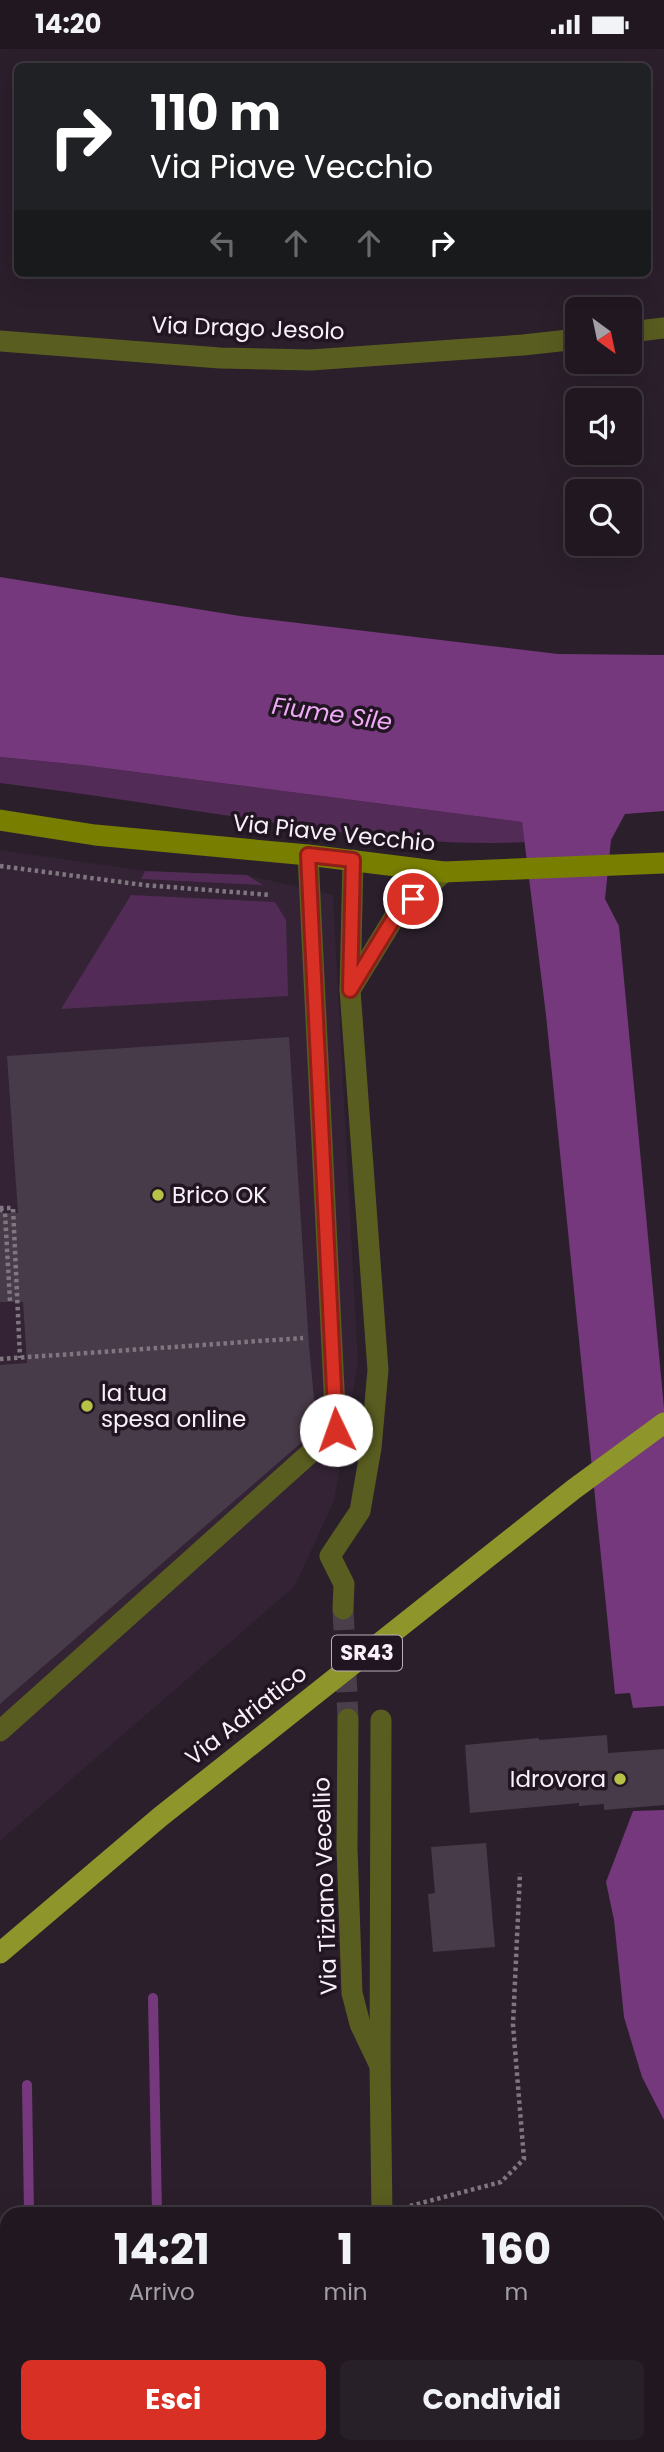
<!DOCTYPE html>
<html lang="it">
<head>
<meta charset="utf-8">
<style>
  body { margin:0; font-family:Poppins,sans-serif; background:#282029; color:#f1f3f6; height:100vh; display:flex; flex-direction:column; font-size:26px; white-space:nowrap }
  * { box-sizing:border-box; margin:0 }
  p { font-size:23px; color:#a29fa5 }
  .icon { flex:none; width:38px; height:38px; fill:none; stroke:currentColor; stroke-width:2; stroke-linecap:round; stroke-linejoin:round }
  .map { position:relative; flex:1; overflow:hidden }
  .side { position:absolute; left:0px; top:2158px; width:665px; height:247px; display:flex; flex-direction:column; background:#201720; border-radius:21px 21px 0 0; box-shadow:0 7px 28px #0002,0 0 0 2px #3d363e }
  .side>* { flex:none }
  .top-card { position:absolute; left:14px; top:14px; width:637px; height:214px; border-radius:10px; box-shadow:0 7px 28px #0002,0 0 0 2px #3d363e; background:#202124; color:#fff; overflow:hidden }
  .needle { width:46px; rotate:147deg }
  .fabs { position:absolute; left:565px; top:248px; display:grid; gap:14px }
  .fabs a { display:grid; place-items:center; width:77px; height:77px; border-radius:10px; background:#201720; box-shadow:0 7px 28px #0002,0 0 0 2px #3d363e; font-size:35px }
  .pin { position:absolute; display:grid; place-items:center; width:60px; height:60px; color:#fff; margin:-30px; border:4px solid #fff; border-radius:50%; box-shadow:0 2px 7px #0007 }
  .me { position:absolute; width:77px; margin:-38px; rotate:357deg; stroke-linejoin:round; filter:drop-shadow(0 0 5px #0008) }
  .turn { display:flex; align-items:center; gap:24px; height:147px; padding:0 21px; font-size:32px }
  .turn .icon { width:91px; height:91px; stroke-width:2.5 }
  .turn b { display:block; font-size:49px; line-height:60px }
  .lanes { display:flex; align-items:center; height:66px; padding:0 21px; background:#0003; justify-content:center; gap:35px; direction:ltr }
  .lanes .off { opacity:.35 }
  .eta { display:flex; justify-content:space-evenly; align-items:center; height:119px; text-align:center }
  .eta b { font-size:42px; font-weight:700; line-height:49px }
  .action { display:flex; gap:14px; margin-top:auto; padding:14px 21px }
  .action a { flex:1; height:80px; border-radius:10px; background:#d93025; color:#fff; font-size:28px; font-weight:700; line-height:80px; text-align:center }
  .action a+a { background:#282029; color:#f1f3f6 }
  .status { display:flex; justify-content:space-between; align-items:center; height:49px; padding:0 35px; background:#201720; direction:ltr }
  .status svg { height:19px; fill:currentColor }
  .map>svg:first-child { display:block }
</style>
</head>
<body>
<div class="status"><b>14:20</b><svg viewBox="0 0 49 12"><path d="M0 12V9h3v3zM5 12V6h3v6zM10 12V3h3v9zM15 12V0h3v12zM26 1h20v11H26zM47 4h2v5h-2z"/></svg></div>
<div class="map">
<svg width="664" height="2403" viewBox="0 0 664 2403">
  <rect width="100%" height="100%" fill="#2a1f2b"/>
  <path fill="#332335" d="M 0,801 L 145,822 L 247,826 L 333,846 L 358,1314 L 334,1452 L 295,1537 L 0,1792 Z"/>
  <g fill="#522b56">
    <path d="M 0,708 L 81,716 L 522,773 L 525,793 C 431,798 337,784 244,769 C 162,757 82,744 0,734 Z"/>
    <path d="M 145,822 L 247,826 L 263,836 L 141,830 Z"/>
    <path d="M 131,846 L 275,853 L 286,871 L 288,947 L 61,960 Z"/>
    <path d="M 658,2352 L 664,2352 L 664,2403 L 426,2403 L 426,2398 L 658,2398 Z"/>
  </g>
  <g fill="#75387c">
    <path d="M 0,528 L 240,567 L 558,605 L 664,606 L 664,762 L 625,765 L 611,791 L 605,850 L 619,877 L 664,1359 L 664,1657 L 633,1659 L 630,1644 L 615,1645 L 546,966 L 522,773 L 81,716 L 0,708 Z"/>
    <path d="M 664,1761 L 664,2071 L 642,2028 L 624,1968 L 614,1871 L 606,1833 L 633,1762 Z"/>
  </g>
  <g fill="none" stroke-linecap="round" stroke-linejoin="round">
    <g stroke="#75387c" stroke-width="10">
      <path d="M 153,1949 L 157,2165"/>
      <path d="M 27,2036 L 29,2165"/>
    </g>
  </g>
  <g fill="#483b49">
    <path d="M 289,988 L 309,1297 L 317,1380 L 0,1655 L 0,1316 L 27,1314 L 23,1253 L 0,1253 L 0,1164 L 18,1164 L 7,1007 Z"/>
    <path d="M 607,1686 L 608,1704 L 664,1700 L 664,1756 L 604,1761 L 604,1755 L 579,1757 L 579,1754 L 470,1764 L 465,1696 L 539,1689 L 539,1691 Z"/>
    <path d="M 486,1794 L 495,1898 L 433,1903 L 428,1845 L 435,1844 L 431,1798 Z"/>
  </g>
  <g fill="none" stroke-linecap="round" stroke-linejoin="round">
    <path stroke="#493e4a" stroke-width="21" stroke-dasharray="21 10" stroke-linecap="butt" d="M 343,1560 L 348,1670"/>
    <g stroke="#7f7680" stroke-width="4.5" stroke-dasharray="3.5 3.5" stroke-linecap="butt">
      <path d="M 0,817 L 144,836 L 271,846"/>
      <path d="M 0,1159 L 13,1159 L 20,1309"/>
      <path d="M 0,1160 L 5,1164 L 10,1252"/>
      <path d="M 0,1310 L 303,1289"/>
      <path d="M 410,2157 L 501,2133 L 524,2110 L 513,1976 L 520,1824"/>
    </g>
    <g stroke="#595d20" stroke-width="21">
      <path d="M 0,1682 L 336,1381 L 308,806"/>
      <path d="M 380,2017 L 381,1671"/>
    </g>
    <g stroke="#595d20" stroke-width="21">
      <path d="M 630,283 L 664,279"/>
      <path d="M 0,292 L 220,309 L 311,311 L 523,296 L 578,290"/>
      <path d="M 353,811 L 350,941 L 397,864 L 444,823"/>
      <path d="M 343,1560 L 344,1535 L 330,1507 L 360,1462 L 371,1399 L 378,1321 L 350,941"/>
      <path d="M 348,1670 L 347,1799 L 352,1944 L 360,1975 L 380,2017 L 382,2165"/>
      <path d="M 385,2398 L 385,2403"/>
    </g>
    <path stroke="#777e00" stroke-width="21" d="M 0,771 L 95,786 L 308,806 L 444,823 L 664,814"/>
    <path stroke="#8e952b" stroke-width="21" d="M 0,1904 L 160,1768 L 574,1440 L 664,1374"/>
  </g>
  <g fill="none" stroke-linecap="round" stroke-linejoin="round">
    <defs>
      <path id="route" d="M 336,1381 L 308,806 L 353,811 L 350,941 L 397,864 L 413,850"/>
    </defs>
    <use href="#route" stroke="#8d1f18" stroke-width="18"/>
    <use href="#route" stroke="#d93025" stroke-width="12"/>
  </g>
  <g fill="#b8c147" stroke="#211522" stroke-width="2.5">
    <circle cx="158" cy="1146" r="7"/>
    <circle cx="87" cy="1357" r="7"/>
    <circle cx="620" cy="1730" r="7"/>
  </g>
  <g text-anchor="middle" stroke-width="7" stroke-linejoin="round" paint-order="stroke">
    <rect fill="#211522" stroke="#b8afb8" stroke-width="2" x="332" y="1586.5" width="70" height="35" rx="5"/>
    <g font-size="21" font-weight="bold" fill="#f9f1f9">
      <text x="367" y="1611">SR43</text>
    </g>
    <g font-size="23" fill="#f9f1f9" stroke="#211522">
      <text transform="translate(248 279) rotate(2)" y="8">Via Drago Jesolo</text>
      <text transform="translate(334 784) rotate(6)" y="8">Via Piave Vecchio</text>
      <text transform="translate(246 1666) rotate(-38)" y="8">Via Adriatico</text>
      <text transform="translate(325 1837) rotate(-92)" y="8">Via Tiziano Vecellio</text>
    </g>
    <g font-size="23" fill="#f9f1f9" stroke="#211522" text-anchor="start">
      <text x="172" y="1154">Brico OK</text>
      <text x="101" y="1352">la tua<tspan x="101" dy="26">spesa online</tspan></text>
      <text x="606" y="1738" text-anchor="end">Idrovora</text>
    </g>
    <g font-size="24" font-style="italic" fill="#efabf5" stroke="#211522">
      <text transform="translate(332 665) rotate(8)" y="8">Fiume Sile</text>
    </g>
  </g>
</svg>
<div class="fabs">
<a><svg class="needle" viewBox="-14 -14 28 28"><path d="M0-13l5 13h-10z" fill="#e53935"/><path d="M0 13l5-13h-10z" fill="#a29fa5"/></svg></a>
<a><svg class="icon" aria-label="sound" viewBox="0 0 24 24"><path d="M4 9h4l5-4v14l-5-4H4zM17 9q2 3 0 6"/></svg></a>
<a><svg class="icon" aria-label="search" viewBox="0 0 24 24"><circle cx="10" cy="10" r="6"/><path d="M15 15l6 6"/></svg></a>
</div>
<div class="pin" style="left:413px;top:850px;background:#d93025"><svg class="icon" aria-label="arrive" viewBox="0 0 24 24"><path d="M6 21V4h12l-3 4 3 4H6"/></svg></div>
<svg class="me" style="left:336px;top:1381px" viewBox="-20 -20 40 40"><circle r="19" fill="#fff"/><path d="M0-13L10 11 0 6-10 11z" fill="#d93025"/></svg>
<div class="top-card">
<div class="turn"><svg class="icon" aria-label="right" viewBox="0 0 24 24"><path d="M7 20v-9h11M14 6l5 5-5 5"/></svg><div><b>110 m</b>Via Piave Vecchio</div></div>
<div class="lanes"><svg class="icon off" aria-label="left" viewBox="0 0 24 24"><path d="M17 20v-9H6M10 6l-5 5 5 5"/></svg><svg class="icon off" aria-label="ahead" viewBox="0 0 24 24"><path d="M12 20V5M6 11l6-6 6 6"/></svg><svg class="icon off" aria-label="ahead" viewBox="0 0 24 24"><path d="M12 20V5M6 11l6-6 6 6"/></svg><svg class="icon" aria-label="right" viewBox="0 0 24 24"><path d="M7 20v-9h11M14 6l5 5-5 5"/></svg></div>
</div>
<section class="side">
<div class="eta">
<div><b>14:21</b><p>Arrivo</p></div>
<div><b>1</b><p>min</p></div>
<div><b>160</b><p>m</p></div>
</div>
<div class="action"><a>Esci</a><a>Condividi</a></div>
</section>
</div>
</body>
</html>
